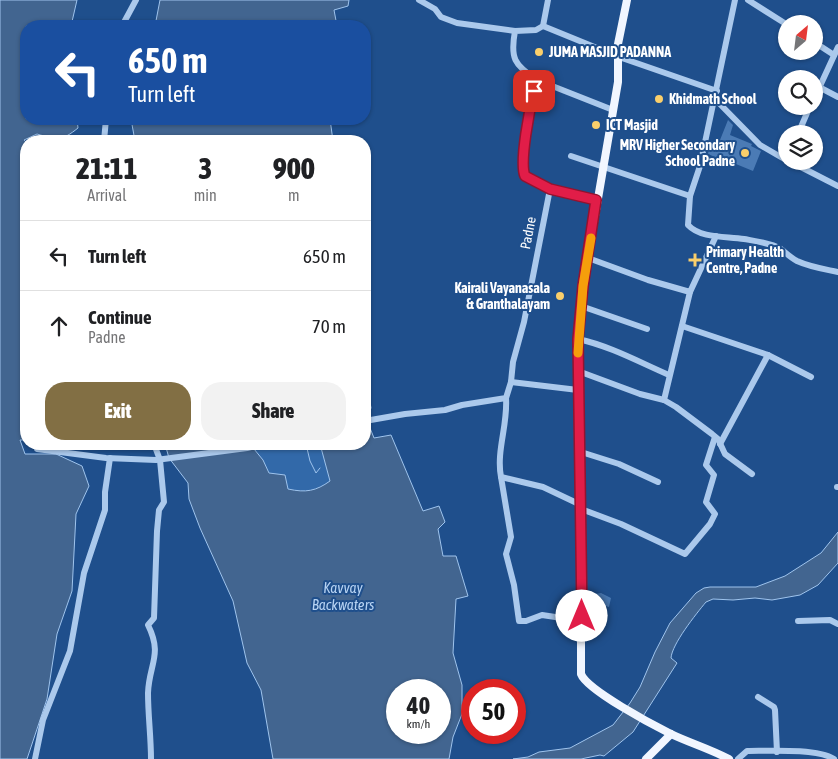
<!DOCTYPE html>
<html lang="en">
<head>
<meta charset="utf-8">
<style>
  body { margin:0; font-family:"Asap Condensed",sans-serif; background:#f2f2f2; color:#202124; height:100vh; display:flex; flex-direction:column; font-size:19px; white-space:nowrap }
  * { box-sizing:border-box; margin:0 }
  p { font-size:16px; color:#757577 }
  .icon { flex:none; width:28px; height:28px; fill:none; stroke:currentColor; stroke-width:2; stroke-linecap:round; stroke-linejoin:round }
  .map { position:relative; flex:1; overflow:hidden }
  .panel { position:absolute; left:20px; top:135px; width:351px; height:315px; display:flex; flex-direction:column; background:#fff; border-radius:20px; box-shadow:0 1px 4px #0004 }
  .panel>* { flex:none }
  .guide { position:absolute; left:20px; top:20px; width:351px; height:105px; border-radius:20px; box-shadow:0 1px 4px #0004; background:#1a4fa0; color:#fff; overflow:hidden }
  .needle { width:32px; rotate:28deg }
  .controls { position:absolute; left:778px; top:15px; display:grid; gap:10px }
  .controls a { display:grid; place-items:center; width:45px; height:45px; border-radius:50%; background:#fff; box-shadow:0 1px 4px #0004; font-size:25px }
  .speed { position:absolute; left:386px; top:679px; display:flex; gap:10px; font-size:25px; font-weight:700; text-align:center }
  .speed>* { display:grid; place-content:center; width:65px; height:65px; border-radius:50%; background:#fff; box-shadow:0 1px 4px #0004; line-height:1 }
  .speed small { font-size:12px; font-weight:400 }
  .speed .limit { border:8px solid #d22; background:#fff; color:#111 }
  .pin { position:absolute; display:grid; place-items:center; width:42px; height:42px; color:#fff; margin:-21px; border-radius:10px; box-shadow:0 2px 8px #0006 }
  .me { position:absolute; width:55px; margin:-28px; rotate:0deg; stroke-linejoin:round; filter:drop-shadow(0 0 4px #0008) }
  .turn { display:flex; align-items:center; gap:18px; height:105px; padding:0 25px; font-size:22px }
  .turn .icon { width:65px; height:65px; stroke-width:2.5 }
  .turn b { display:block; font-size:35px; line-height:42px }
  .eta { display:flex; justify-content:space-evenly; align-items:center; height:85px; text-align:center }
  .eta b { font-size:30px; font-weight:800; line-height:35px }
  .action { display:flex; gap:10px; margin-top:auto; padding:10px 25px }
  .action a { flex:1; height:58px; border-radius:20px; background:#826f44; color:#fff; font-size:20px; font-weight:800; line-height:58px; text-align:center }
  .action a+a { background:#f2f2f2; color:#202124 }
  ul { padding:0; list-style:none }
  li { display:flex; align-items:center; gap:15px; height:70px; padding:0 25px; border-top:1px solid #e0e0e0 }
  li div { flex:1 }
  li b { display:block; font-size:19px }
  li em { font-style:normal }
  .map>svg:first-child { display:block }
</style>
</head>
<body>
<div class="map">
<svg width="838" height="759" viewBox="0 0 838 759">
  <rect width="100%" height="100%" fill="#1f4f8c"/>
  <path fill="#3269a9" d="M 259,444 L 320,444 L 330,481 C 308,497 285,496 269,472 C 264,464 260,456 254,449 Z"/>
  <g fill="#426590" stroke="#9fc4ed" fill-rule="evenodd">
    <path d="M 0,0 L 77,0 L 71,26 L 26,26 L 26,119 L 77,119 L 78,128 C 62,141 57,140 37,134 L 24,140 L 26,142 L 26,440 L 20,440 L 25,454 L 56,454 L 82,466 L 89,486 L 76,514 L 72,591 L 57,634 L 47,699 L 27,759 L 0,759 Z"/>
    <path d="M 160,0 L 349,0 L 348,6 L 334,10 L 337,26 L 155,26 Z"/>
    <path d="M 131,119 L 330,119 L 333,141 L 135,141 Z"/>
    <path d="M 365,346 L 370,371 L 366,380 L 371,408 L 366,418 L 374,438 L 391,435 L 423,511 L 439,506 L 445,522 L 438,529 L 443,556 L 456,556 L 468,596 L 456,599 L 453,653 L 462,685 L 462,714 L 453,737 L 449,759 L 273,759 L 261,690 L 247,663 L 233,601 L 200,528 L 189,499 L 188,483 L 169,458 L 165,444 L 259,444 L 254,449 L 263,460 L 269,473 L 285,475 L 288,489 C 306,493 316,491 330,481 L 320,444 L 365,444 ZM 398,690 L 440,690 L 440,732 L 398,732 Z"/>
    <path d="M 838,532 L 838,563 L 818,585 L 800,595 L 772,600 L 755,598 L 733,600 L 713,599 L 706,602 C 696,614 672,644 671,658 L 677,663 L 633,732 L 604,756 L 600,755 L 581,759 L 513,759 L 528,757 L 539,752 L 570,748 L 613,725 L 630,703 L 640,687 L 655,652 L 670,623 L 696,593 L 704,588 L 710,587 L 756,587 L 785,576 L 821,553 Z"/>
  </g>
  <g fill="none" stroke-linecap="round" stroke-linejoin="round">
    <path stroke="#9fc4ed" stroke-width="1" d="M 306,444 L 310,461 L 316,473 L 320,468"/>
  </g>
  <g fill="#4b7bb5">
    <path d="M 728,120 L 733,125 L 730,135 L 752,144 L 751,146 L 761,151 L 753,171 L 731,162 L 731,164 L 708,154 L 709,148 L 716,150 Z"/>
    <path d="M 601,593 L 611,598 L 609,607 L 598,604 L 597,601 L 595,599 L 595,594 Z"/>
  </g>
  <g fill="none" stroke-linecap="round" stroke-linejoin="round">
    <g stroke="#abc9ec" stroke-width="6">
      <path d="M 419,0 L 435,9 L 441,17 L 457,23 L 515,31"/>
      <path d="M 735,0 L 700,166 L 690,196 L 688,225 C 701,239 727,236 744,239 C 755,241 771,243 781,249 C 786,253 791,258 797,261 C 810,267 824,269 838,272"/>
      <path d="M 748,0 L 786,24"/>
      <path d="M 122,26 L 136,0"/>
      <path d="M 543,26 L 619,57 L 717,91"/>
      <path d="M 814,42 L 834,55"/>
      <path d="M 537,80 L 613,110"/>
      <path d="M 819,87 L 838,97"/>
      <path d="M 715,99 L 760,145 L 786,160"/>
      <path d="M 814,99 L 838,47"/>
      <path d="M 798,134 L 810,106"/>
      <path d="M 104,141 L 106,119"/>
      <path d="M 571,156 L 690,196"/>
      <path d="M 789,161 L 838,186"/>
      <path d="M 550,189 L 596,200"/>
      <path d="M 588,258 L 648,280 L 690,292 L 716,236"/>
      <path d="M 690,292 L 664,400 L 676,407 L 712,434 L 718,439 L 725,454 L 752,474"/>
      <path d="M 581,306 L 647,329"/>
      <path d="M 682,326 L 768,355 L 811,377"/>
      <path d="M 578,339 C 610,346 639,362 669,375"/>
      <path d="M 578,371 L 640,394 L 664,400"/>
      <path d="M 511,382 L 578,390"/>
      <path d="M 506,398 C 508,425 496,451 501,477 L 543,487 L 581,505"/>
      <path d="M 365,421 L 405,414 L 445,410 L 462,405 L 506,398 L 511,382 L 513,362 L 524,322 L 550,189 C 543,186 530,183 525,176 C 517,165 533,96 537,80 C 514,65 510,58 515,31 L 536,30 L 543,26 L 548,0"/>
      <path d="M 720,444 L 768,355"/>
      <path d="M 37,449 L 106,458 L 156,460 L 247,448 L 265,444"/>
      <path d="M 581,452 L 619,464 L 658,482"/>
      <path d="M 501,477 L 511,537 L 506,554 L 514,585 L 519,621 L 526,621 L 542,615 L 582,621"/>
      <path d="M 837,487 L 838,487"/>
      <path d="M 581,509 L 621,524 L 685,554 L 710,524 L 715,514 L 706,502 L 714,475 L 706,465 L 715,437"/>
      <path d="M 798,621 L 830,620 L 838,624"/>
      <path d="M 758,697 L 774,707 L 775,710 L 777,752"/>
      <path d="M 35,759 L 43,720 L 70,651 L 84,573 L 105,510 L 105,492 L 110,458"/>
      <path d="M 151,759 C 151,737 148,715 148,693 C 149,664 163,655 148,625 L 154,618 L 157,531 L 159,510 L 164,502 L 160,460 L 154,444"/>
      <path d="M 738,759 L 747,751 C 768,751 817,748 834,759"/>
    </g>
    <g stroke="#f1f6ff" stroke-width="8">
      <path d="M 627,0 L 618,44 L 618,82 L 583,286 L 578,339 L 581,452 L 581,674 C 587,690 653,725 671,734 C 690,743 710,749 729,759"/>
      <path d="M 646,759 L 671,734"/>
    </g>
  </g>
  <g fill="none" stroke-linecap="round" stroke-linejoin="round">
    <defs>
      <path id="route" d="M 534,91 C 530,108 519,162 525,176 L 550,189 L 596,200 L 583,286 L 578,339 L 582,616"/>
    </defs>
    <use href="#route" stroke="#92132f" stroke-width="12"/>
    <use href="#route" stroke="#e11d48" stroke-width="9"/>
    <path stroke="#f59e0b" stroke-width="9" d="M 578,353 L 583,286 L 591,238"/>
  </g>
  <g fill="#facf6b" stroke="#1f4f8c" stroke-width="2">
    <circle cx="539" cy="52" r="5"/>
    <circle cx="659" cy="99" r="5"/>
    <circle cx="596" cy="125" r="5"/>
    <circle cx="745" cy="153" r="5"/>
    <path d="M692.5 252.5h5v5h5v5h-5v5h-5v-5h-5v-5h5z"/>
    <circle cx="560" cy="296" r="5"/>
  </g>
  <g text-anchor="middle" stroke-width="4" stroke-linejoin="round" paint-order="stroke">
    <g font-size="14" font-weight="bold" fill="#fff" stroke="#1f4f8c" text-anchor="start">
      <text x="549" y="57">JUMA MASJID PADANNA</text>
      <text x="669" y="104">Khidmath School</text>
      <text x="606" y="130">ICT Masjid</text>
      <text x="735" y="150" text-anchor="end">MRV Higher Secondary<tspan x="735" dy="16">School Padne</tspan></text>
      <text x="706" y="257">Primary Health<tspan x="706" dy="16">Centre, Padne</tspan></text>
      <text x="550" y="293" text-anchor="end">Kairali Vayanasala<tspan x="550" dy="16">&amp; Granthalayam</tspan></text>
    </g>
    <g font-size="14" fill="#fff" stroke="#1f4f8c">
      <text transform="translate(528 233) rotate(-79)" y="5">Padne</text>
    </g>
    <g font-size="15" font-style="italic" fill="#b7d3f3" stroke="#1f4f8c">
      <text x="343" y="593">Kavvay<tspan x="343" dy="17">Backwaters</tspan></text>
    </g>
  </g>
</svg>
<div class="controls">
<a><svg class="needle" viewBox="-14 -14 28 28"><path d="M0-13l5 13h-10z" fill="#e53935"/><path d="M0 13l5-13h-10z" fill="#757577"/></svg></a>
<a><svg class="icon" aria-label="search" viewBox="0 0 24 24"><circle cx="10" cy="10" r="6"/><path d="M15 15l6 6"/></svg></a>
<a><svg class="icon" aria-label="layers" viewBox="0 0 24 24"><path d="M12 4l9 5-9 5-9-5zM3 14l9 5 9-5"/></svg></a>
</div>
<div class="speed"><div>40<small>km/h</small></div><div class="limit">50</div></div>
<div class="pin" style="left:534px;top:91px;background:#d93025"><svg class="icon" aria-label="arrive" viewBox="0 0 24 24"><path d="M6 21V4h12l-3 4 3 4H6"/></svg></div>
<svg class="me" style="left:582px;top:616px" viewBox="-20 -20 40 40"><circle r="19" fill="#fff"/><path d="M0-13L10 11 0 6-10 11z" fill="#e11d48"/></svg>
<div class="guide">
<div class="turn"><svg class="icon" aria-label="left" viewBox="0 0 24 24"><path d="M17 20v-9H6M10 6l-5 5 5 5"/></svg><div><b>650 m</b>Turn left</div></div>
</div>
<section class="panel">
<div class="eta">
<div><b>21:11</b><p>Arrival</p></div>
<div><b>3</b><p>min</p></div>
<div><b>900</b><p>m</p></div>
</div>
<ul>
<li><svg class="icon" aria-label="left" viewBox="0 0 24 24"><path d="M17 20v-9H6M10 6l-5 5 5 5"/></svg><div><b>Turn left</b></div><em>650 m</em></li>
<li><svg class="icon" aria-label="ahead" viewBox="0 0 24 24"><path d="M12 20V5M6 11l6-6 6 6"/></svg><div><b>Continue</b><p>Padne</p></div><em>70 m</em></li>
</ul>
<div class="action"><a>Exit</a><a>Share</a></div>
</section>
</div>
</body>
</html>
